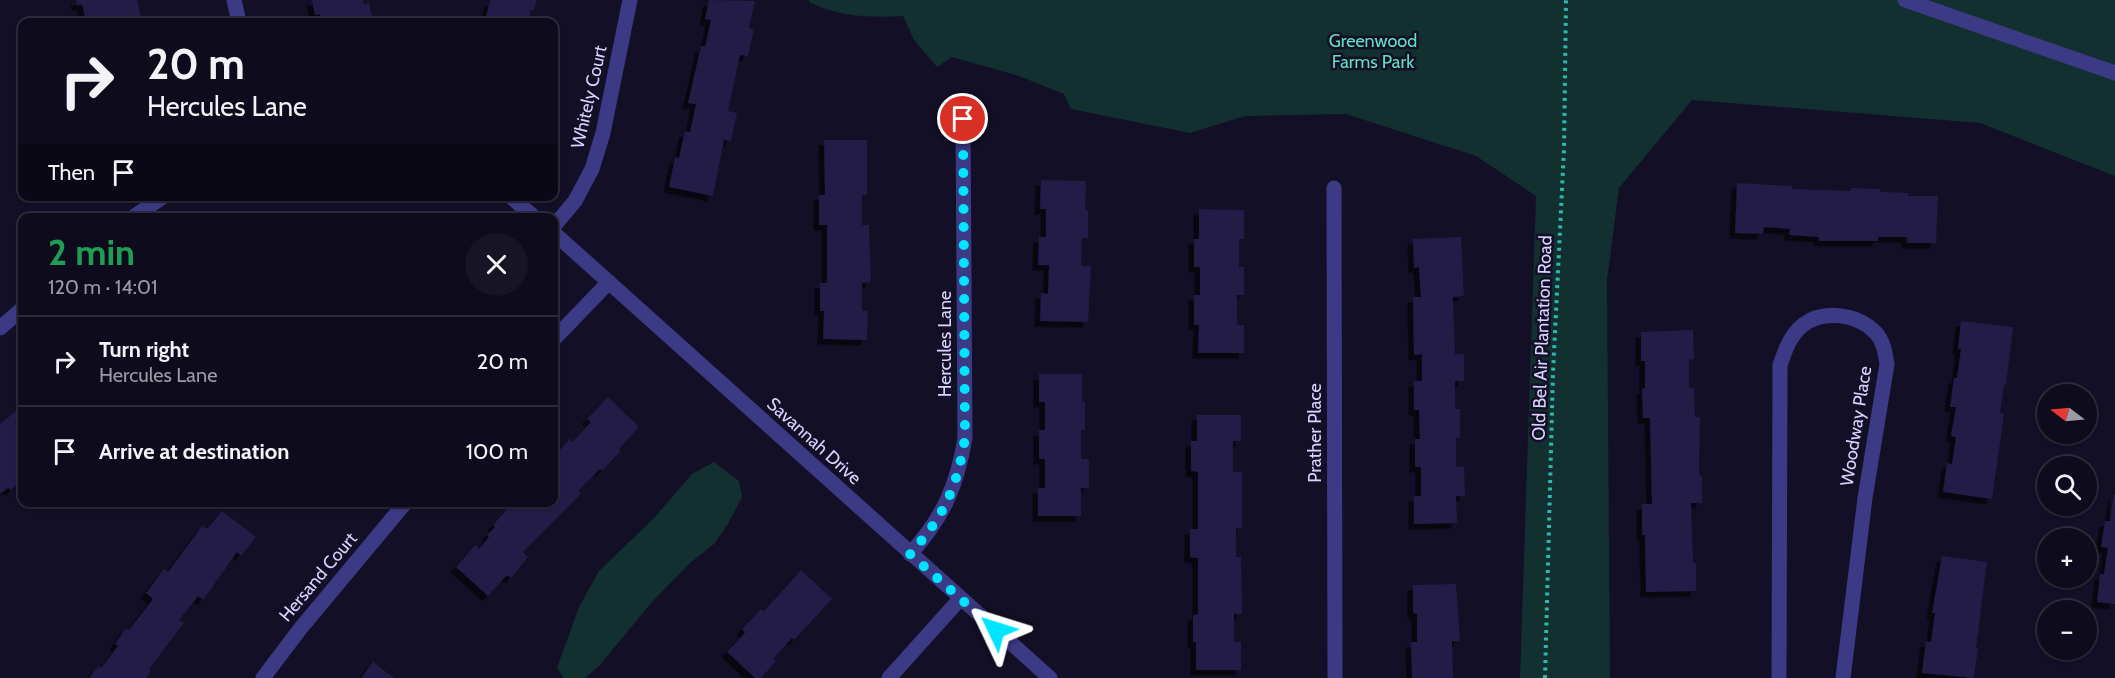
<!DOCTYPE html>
<html lang="en">
<head>
<meta charset="utf-8">
<style>
  body { margin:0; font-family:Cabin,sans-serif; background:#171425; color:#f1f3f6; height:100vh; display:flex; flex-direction:column; font-size:22px; white-space:nowrap }
  * { box-sizing:border-box; margin:0 }
  p { font-size:20px; color:#9b9ba3 }
  .icon { flex:none; width:33px; height:33px; fill:none; stroke:currentColor; stroke-width:2; stroke-linecap:round; stroke-linejoin:round }
  .map { position:relative; flex:1; overflow:hidden }
  .sheet { position:absolute; left:18px; top:213px; width:540px; height:294px; display:flex; flex-direction:column; background:#0e0b1c; border-radius:12px; box-shadow:0 2px 4px #0004,0 0 0 2px #2e2b3b }
  .sheet>* { flex:none }
  .guide { position:absolute; left:18px; top:18px; width:540px; height:183px; border-radius:12px; box-shadow:0 2px 4px #0004,0 0 0 2px #2e2b3b; background:#0e0b1c; color:#f1f3f6; overflow:hidden }
  .needle { width:39px; rotate:286deg }
  .fabs { position:absolute; left:2037px; top:384px; display:grid; gap:12px }
  .fabs a { display:grid; place-items:center; width:60px; height:60px; border-radius:50%; background:#0e0b1c; box-shadow:0 2px 4px #0004,0 0 0 2px #2e2b3b; font-size:30px }
  .pin { position:absolute; display:grid; place-items:center; width:51px; height:51px; color:#fff; margin:-26px; border:3px solid #fff; border-radius:50%; box-shadow:0 2px 6px #0007 }
  .me { position:absolute; width:66px; margin:-33px; rotate:311deg; stroke-linejoin:round; filter:drop-shadow(0 0 4px #0008) }
  .turn { display:flex; align-items:center; gap:21px; height:126px; padding:0 30px; font-size:27px }
  .turn .icon { width:78px; height:78px; stroke-width:2.5 }
  .turn b { display:block; font-size:42px; line-height:51px }
  .then { display:flex; align-items:center; height:57px; padding:0 30px; background:#0003; gap:12px; font-size:22px }
  .round { display:grid; place-items:center; flex:none; width:63px; height:63px; border-radius:32px; background:#171425 }
  .headline { display:flex; align-items:center; justify-content:space-between; height:102px; padding:0 30px }
  h1 { font-size:36px; font-weight:700; line-height:45px; color:#1e9e55 }
  ul { padding:0; list-style:none }
  li { display:flex; align-items:center; gap:18px; height:90px; padding:0 30px; border-top:2px solid #2e2b3b }
  li div { flex:1 }
  li b { display:block; font-size:22px }
  li em { font-style:normal }
  .map>svg:first-child { display:block }
</style>
</head>
<body>
<div class="map">
<svg width="2115" height="678" viewBox="0 0 2115 678">
  <defs>
    <filter id="shadow"><feDropShadow dx="-5.5" dy="5.5" stdDeviation="0" flood-color="#0009"/></filter>
  </defs>
  <rect width="100%" height="100%" fill="#130f26"/>
  <g fill="#12302f">
    <path d="M 809,0 L 2115,0 L 2115,176 L 1980,123 L 1692,100 L 1619,188 L 1607,280 L 1610,678 L 1520,678 L 1536,196 L 1476,156 L 1346,114 L 1245,116 L 1190,133 L 1071,109 L 1064,94 L 1019,76 L 952,57 L 937,67 L 914,40 L 903,16 C 870,18 840,17 809,2 Z"/>
    <path d="M 714,462 L 739,481 L 742,497 L 728,524 L 714,544 L 690,563 L 651,603 L 599,666 L 585,678 L 564,678 L 557,668 L 579,607 L 599,571 L 654,518 L 692,474 Z"/>
  </g>
  <g fill="#241b47" filter="url(#shadow)">
    <path d="M 76,0 L 137,0 L 142,22 L 86,22 L 82,4 L 77,5 Z"/>
    <path d="M 312,0 L 363,0 L 364,4 L 369,3 L 373,22 L 322,22 L 320,14 L 315,15 Z"/>
    <path d="M 490,0 L 537,0 L 534,10 L 531,10 L 528,22 L 480,22 L 481,16 L 486,17 Z"/>
    <path d="M 709,0 L 755,1 L 749,28 L 754,29 L 748,56 L 740,55 L 728,111 L 737,113 L 731,141 L 724,140 L 713,196 L 669,187 L 675,157 L 679,158 L 685,131 L 690,132 L 696,104 L 688,103 L 701,46 L 705,47 L 711,20 L 705,19 Z"/>
    <path d="M 824,140 L 867,140 L 867,195 L 862,195 L 862,225 L 869,225 L 871,282 L 862,283 L 862,311 L 868,311 L 867,340 L 823,339 L 824,311 L 820,311 L 820,283 L 827,283 L 827,225 L 819,225 L 819,195 L 825,195 Z"/>
    <path d="M 1041,180 L 1086,181 L 1085,210 L 1088,210 L 1088,238 L 1082,238 L 1081,266 L 1091,266 L 1088,322 L 1040,321 L 1041,293 L 1048,294 L 1049,265 L 1038,265 L 1039,237 L 1046,237 L 1046,209 L 1040,209 Z"/>
    <path d="M 1737,183 L 1792,186 L 1792,189 L 1851,191 L 1851,188 L 1880,189 L 1880,192 L 1908,193 L 1908,196 L 1938,196 L 1936,243 L 1907,243 L 1907,237 L 1878,237 L 1878,241 L 1819,241 L 1819,237 L 1789,235 L 1790,229 L 1764,227 L 1763,234 L 1735,233 Z"/>
    <path d="M 1199,209 L 1244,210 L 1244,239 L 1239,239 L 1239,267 L 1244,267 L 1244,295 L 1237,295 L 1237,325 L 1244,325 L 1244,353 L 1198,353 L 1199,325 L 1194,325 L 1194,295 L 1200,295 L 1200,267 L 1194,267 L 1194,239 L 1199,239 Z"/>
    <path d="M 1461,237 L 1464,296 L 1453,297 L 1455,354 L 1464,354 L 1464,381 L 1455,381 L 1455,409 L 1460,409 L 1460,438 L 1456,438 L 1456,467 L 1464,466 L 1465,496 L 1456,496 L 1457,523 L 1414,524 L 1414,496 L 1421,496 L 1421,467 L 1415,467 L 1415,439 L 1420,439 L 1419,410 L 1414,410 L 1414,381 L 1422,381 L 1422,354 L 1414,355 L 1413,297 L 1421,297 L 1419,267 L 1414,268 L 1413,239 Z"/>
    <path d="M 1961,321 L 2013,327 L 2006,385 L 2004,385 L 2000,413 L 2004,414 L 1992,499 L 1943,492 L 1947,463 L 1952,464 L 1956,437 L 1951,436 L 1956,407 L 1950,407 L 1954,378 L 1957,378 L 1961,349 L 1958,349 Z"/>
    <path d="M 1693,330 L 1694,359 L 1689,360 L 1689,388 L 1694,388 L 1695,417 L 1700,417 L 1699,475 L 1702,476 L 1702,503 L 1691,503 L 1693,563 L 1696,563 L 1696,591 L 1646,592 L 1645,535 L 1642,535 L 1642,504 L 1652,504 L 1650,418 L 1643,418 L 1642,389 L 1645,388 L 1645,361 L 1641,361 L 1641,332 Z"/>
    <path d="M 1039,374 L 1082,374 L 1082,402 L 1085,402 L 1085,430 L 1081,430 L 1081,459 L 1089,459 L 1089,488 L 1081,488 L 1081,516 L 1038,516 L 1038,488 L 1045,488 L 1045,459 L 1039,459 L 1039,430 L 1045,430 L 1045,402 L 1039,402 Z"/>
    <path d="M 608,397 L 639,427 L 619,449 L 621,451 L 602,471 L 600,469 L 578,491 L 581,494 L 523,552 L 528,557 L 511,578 L 507,575 L 488,596 L 456,567 L 475,545 L 479,549 L 489,537 L 487,535 L 495,527 L 493,525 L 511,504 L 513,506 L 517,502 L 554,502 L 554,456 L 570,439 L 572,442 L 591,422 L 587,419 Z"/>
    <path d="M 16,411 L 22,419 L 22,480 L 11,490 L 8,488 L 0,494 L 0,424 Z"/>
    <path d="M 1197,415 L 1241,415 L 1241,441 L 1233,441 L 1233,472 L 1242,472 L 1242,528 L 1236,528 L 1236,557 L 1241,557 L 1242,614 L 1234,614 L 1234,642 L 1241,642 L 1241,670 L 1196,670 L 1196,642 L 1193,642 L 1193,615 L 1198,614 L 1198,558 L 1190,557 L 1190,529 L 1198,529 L 1198,472 L 1191,471 L 1191,441 L 1197,441 Z"/>
    <path d="M 2114,494 L 2115,494 L 2115,604 L 2097,602 L 2100,574 L 2104,574 L 2108,548 L 2101,547 L 2105,521 L 2110,521 Z"/>
    <path d="M 222,511 L 256,537 L 241,556 L 237,552 L 203,600 L 198,596 L 179,620 L 184,623 L 149,669 L 151,670 L 146,678 L 89,678 L 99,666 L 101,668 L 118,646 L 115,644 L 126,628 L 129,630 L 153,599 L 146,593 L 164,569 L 168,572 L 202,526 L 207,529 Z"/>
    <path d="M 1942,556 L 1987,562 L 1976,648 L 1978,648 L 1974,678 L 1922,673 L 1926,641 L 1931,642 L 1935,613 L 1932,613 Z"/>
    <path d="M 801,570 L 832,599 L 794,640 L 792,638 L 773,659 L 776,661 L 761,678 L 755,678 L 727,652 L 745,633 L 742,629 L 761,609 L 764,611 Z"/>
    <path d="M 1456,584 L 1460,641 L 1452,641 L 1453,678 L 1412,678 L 1411,642 L 1417,642 L 1417,614 L 1413,613 L 1413,585 Z"/>
    <path d="M 373,662 L 394,678 L 361,678 Z"/>
  </g>
  <g fill="none" stroke-linecap="round" stroke-linejoin="round">
    <path stroke="#2fb8b0" stroke-width="4" stroke-dasharray="3 4.5" stroke-linecap="butt" d="M 1545,678 L 1553,373 L 1564,149 L 1566,0"/>
    <g stroke="#3d3a85" stroke-width="15">
      <path d="M 234,0 L 239,22"/>
      <path d="M 1905,0 L 2115,73"/>
      <path d="M 1334,188 L 1335,678"/>
      <path d="M 510,196 L 535,218"/>
      <path d="M 132,218 L 164,196"/>
      <path d="M 554,226 L 575,201 L 592,169 L 603,133 L 630,0"/>
      <path d="M 554,233 L 1050,678"/>
      <path d="M 0,328 L 22,309"/>
      <path d="M 554,339 L 609,282"/>
      <path d="M 910,554 C 943,518 957,486 965,438 L 963,119"/>
      <path d="M 263,678 L 300,629 L 406,502"/>
      <path d="M 889,678 L 960,599"/>
      <path d="M 1779,678 L 1780,365 C 1785,351 1790,335 1803,325 C 1824,309 1858,314 1876,333 C 1884,342 1885,353 1887,364 L 1865,498 L 1843,678"/>
    </g>
  </g>
  <g fill="none" stroke-linecap="round" stroke-linejoin="round">
    <path stroke="#00e5ff" stroke-width="10" stroke-dasharray="0 18" d="M 963,119 L 965,438 C 957,488 944,516 910,554 L 996,630"/>
  </g>
  <g text-anchor="middle" stroke-width="5" stroke-linejoin="round" paint-order="stroke">
    <g font-size="18" fill="#5fe0c0" stroke="#130f26">
      <text x="1373" y="47">Greenwood<tspan x="1373" dy="21">Farms Park</tspan></text>
    </g>
    <g font-size="18" fill="#d9d4ff" stroke="#130f26">
      <text transform="translate(589 97) rotate(-77)" y="6">Whitely Court</text>
      <text transform="translate(1542 338) rotate(-88)" y="6">Old Bel Air Plantation Road</text>
      <text transform="translate(945 344) rotate(-90)" y="6">Hercules Lane</text>
      <text transform="translate(1856 426) rotate(-81)" y="6">Woodway Place</text>
      <text transform="translate(1315 433) rotate(-90)" y="6">Prather Place</text>
      <text transform="translate(814 441) rotate(42)" y="6">Savannah Drive</text>
      <text transform="translate(318 577) rotate(-50)" y="6">Hersand Court</text>
    </g>
  </g>
</svg>
<div class="fabs">
<a><svg class="needle" viewBox="-14 -14 28 28"><path d="M0-13l5 13h-10z" fill="#e53935"/><path d="M0 13l5-13h-10z" fill="#9b9ba3"/></svg></a>
<a><svg class="icon" aria-label="search" viewBox="0 0 24 24"><circle cx="10" cy="10" r="6"/><path d="M15 15l6 6"/></svg></a>
<a>+</a>
<a>−</a>
</div>
<div class="pin" style="left:963px;top:119px;background:#d93025"><svg class="icon" aria-label="arrive" viewBox="0 0 24 24"><path d="M6 21V4h12l-3 4 3 4H6"/></svg></div>
<svg class="me" style="left:996px;top:630px" viewBox="-20 -20 40 40"><path d="M0-17L14 15 0 8-14 15z" fill="#00e5ff" stroke="#fff" stroke-width="4"/></svg>
<div class="guide">
<div class="turn"><svg class="icon" aria-label="right" viewBox="0 0 24 24"><path d="M7 20v-9h11M14 6l5 5-5 5"/></svg><div><b>20 m</b>Hercules Lane</div></div>
<div class="then">Then<svg class="icon" aria-label="arrive" viewBox="0 0 24 24"><path d="M6 21V4h12l-3 4 3 4H6"/></svg></div>
</div>
<section class="sheet">
<div class="headline"><div><h1>2 min</h1><p>120 m · 14:01</p></div><a class="round"><svg class="icon" aria-label="close" viewBox="0 0 24 24"><path d="M6 6l12 12M18 6L6 18"/></svg></a></div>
<ul>
<li><svg class="icon" aria-label="right" viewBox="0 0 24 24"><path d="M7 20v-9h11M14 6l5 5-5 5"/></svg><div><b>Turn right</b><p>Hercules Lane</p></div><em>20 m</em></li>
<li><svg class="icon" aria-label="arrive" viewBox="0 0 24 24"><path d="M6 21V4h12l-3 4 3 4H6"/></svg><div><b>Arrive at destination</b></div><em>100 m</em></li>
</ul>
</section>
</div>
</body>
</html>
